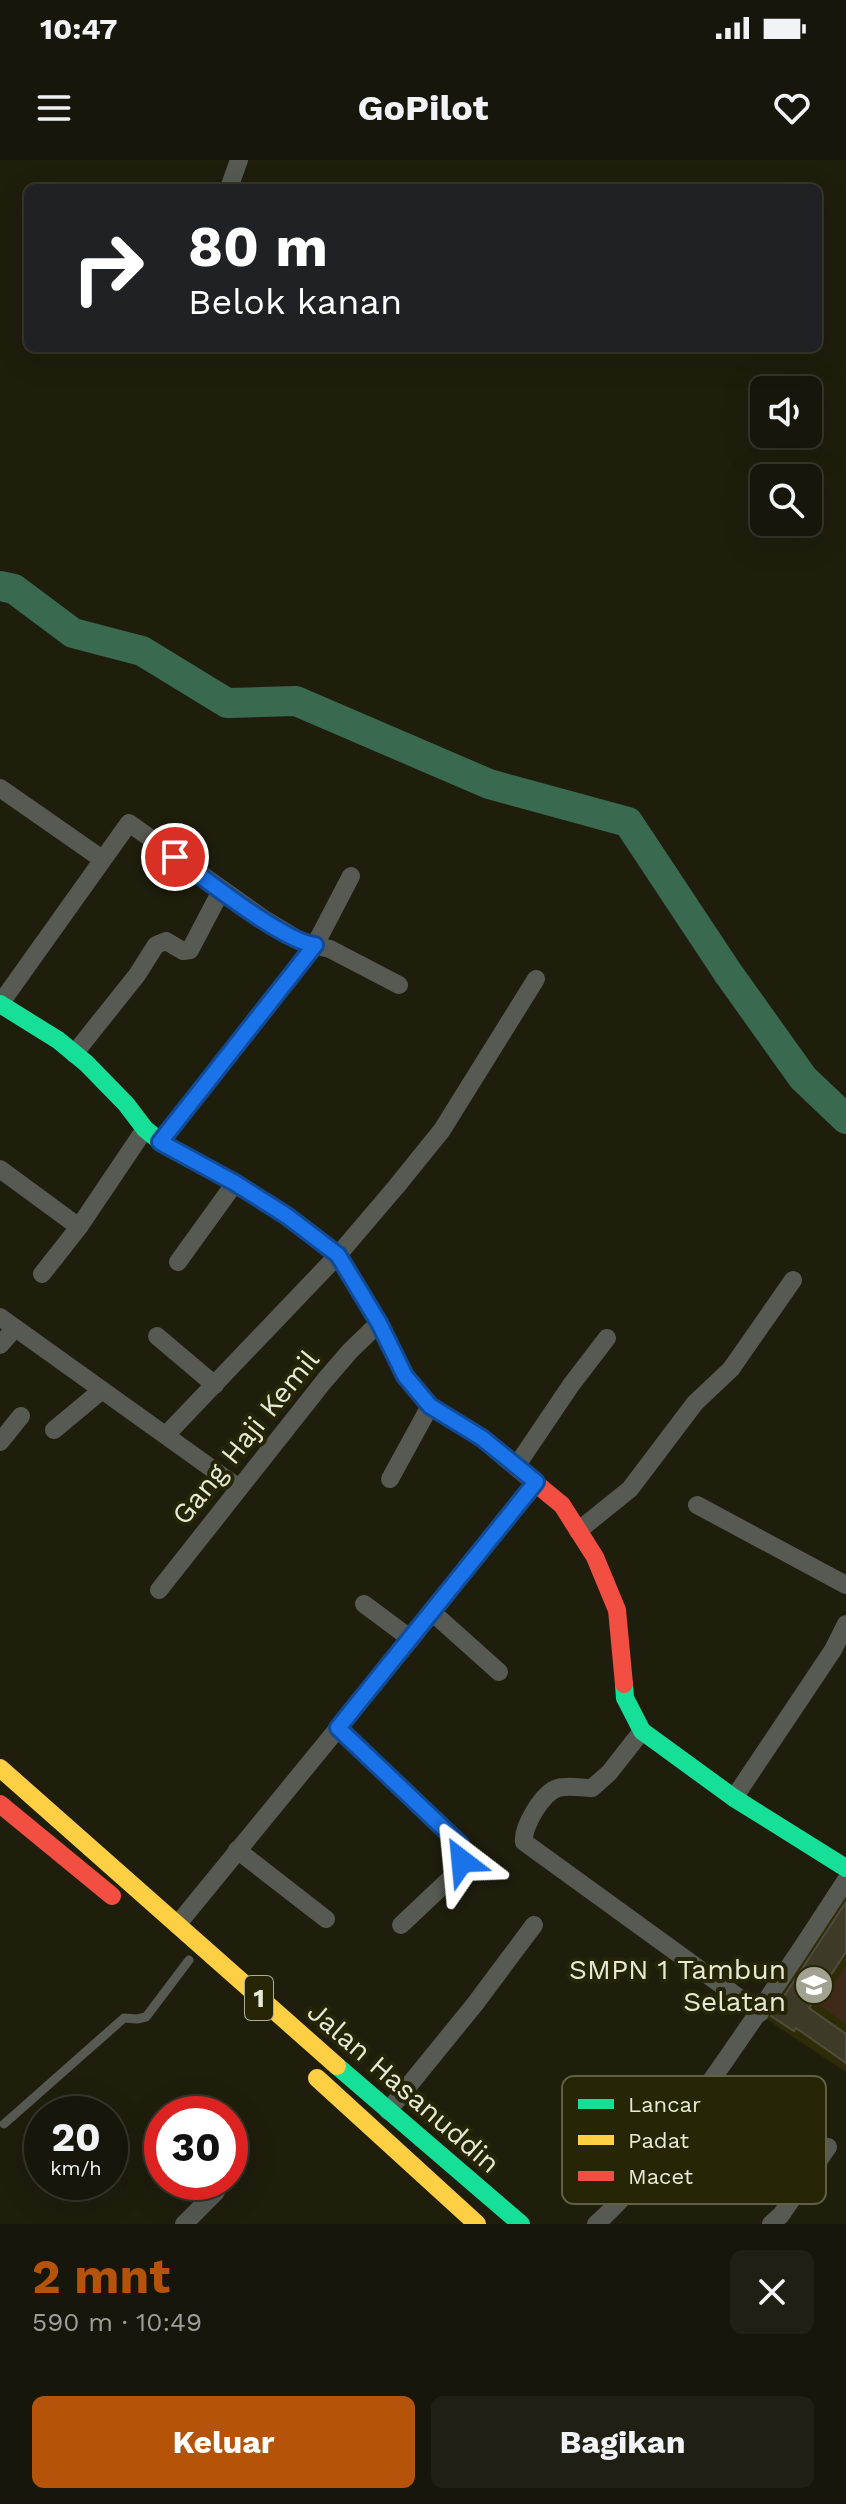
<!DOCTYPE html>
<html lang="id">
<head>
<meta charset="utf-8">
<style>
  body { margin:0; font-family:"Work Sans",sans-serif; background:#201f13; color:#f1f3f6; height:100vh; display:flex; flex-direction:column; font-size:30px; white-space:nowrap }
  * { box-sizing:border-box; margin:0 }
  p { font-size:26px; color:#9e9f9c }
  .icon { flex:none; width:44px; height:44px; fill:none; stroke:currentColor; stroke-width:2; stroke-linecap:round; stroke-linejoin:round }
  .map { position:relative; height:2064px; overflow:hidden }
  .details { display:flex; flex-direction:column; background:#17160a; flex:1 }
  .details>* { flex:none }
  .banner { position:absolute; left:24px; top:24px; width:798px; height:168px; border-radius:12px; box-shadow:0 8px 32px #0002,0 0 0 2px #36352b; background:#202124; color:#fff; overflow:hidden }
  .fabs { position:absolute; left:750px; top:216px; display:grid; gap:16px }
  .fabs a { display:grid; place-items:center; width:72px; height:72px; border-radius:12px; background:#17160a; box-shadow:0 8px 32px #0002,0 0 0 2px #36352b; font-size:40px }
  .speed { position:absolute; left:24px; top:1936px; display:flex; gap:16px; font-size:40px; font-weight:700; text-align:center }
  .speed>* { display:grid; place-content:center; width:104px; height:104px; border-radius:50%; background:#17160a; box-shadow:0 8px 32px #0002,0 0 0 2px #36352b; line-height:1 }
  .speed small { font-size:20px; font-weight:400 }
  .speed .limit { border:12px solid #d22; background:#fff; color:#111 }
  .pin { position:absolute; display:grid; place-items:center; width:68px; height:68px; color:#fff; margin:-34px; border:4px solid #fff; border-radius:50%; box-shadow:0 2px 8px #0007 }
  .me { position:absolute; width:88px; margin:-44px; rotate:331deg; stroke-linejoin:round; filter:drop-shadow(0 0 6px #0008) }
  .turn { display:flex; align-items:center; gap:28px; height:168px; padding:0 32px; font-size:36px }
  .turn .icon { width:104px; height:104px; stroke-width:2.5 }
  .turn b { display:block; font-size:56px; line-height:68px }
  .round { display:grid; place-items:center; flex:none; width:84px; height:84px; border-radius:12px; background:#201f13 }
  .headline { display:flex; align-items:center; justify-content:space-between; height:136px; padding:0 32px }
  h1 { font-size:48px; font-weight:700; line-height:60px; color:#b45309 }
  .button { display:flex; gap:16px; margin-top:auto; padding:16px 32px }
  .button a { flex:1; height:92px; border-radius:12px; background:#b45309; color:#fff; font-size:32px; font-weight:700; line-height:92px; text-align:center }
  .button a+a { background:#201f13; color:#f1f3f6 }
  .status { display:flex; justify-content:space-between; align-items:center; height:56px; padding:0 40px; background:#17160a; direction:ltr }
  .status svg { height:22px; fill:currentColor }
  header { display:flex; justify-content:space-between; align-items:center; height:104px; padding:0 32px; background:#17160a; font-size:36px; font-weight:700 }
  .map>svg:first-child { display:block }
</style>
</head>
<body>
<div class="status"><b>10:47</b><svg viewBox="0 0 49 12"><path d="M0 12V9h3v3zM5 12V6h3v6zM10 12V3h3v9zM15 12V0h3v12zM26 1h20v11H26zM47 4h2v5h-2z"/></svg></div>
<header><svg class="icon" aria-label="menu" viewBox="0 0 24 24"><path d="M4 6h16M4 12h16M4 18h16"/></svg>GoPilot<svg class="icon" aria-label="heart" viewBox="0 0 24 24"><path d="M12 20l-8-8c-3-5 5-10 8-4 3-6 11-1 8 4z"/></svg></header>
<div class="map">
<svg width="846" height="2064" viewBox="0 0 846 2064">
  <rect width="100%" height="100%" fill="#1f1e0d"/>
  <path fill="#2e2c07" d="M 846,1726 L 846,1912 L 762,1856 Z"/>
  <path fill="#3f2918" d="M 846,1806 L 846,1864 L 819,1845 Z"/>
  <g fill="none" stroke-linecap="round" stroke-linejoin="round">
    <path stroke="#39694f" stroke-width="30" d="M 0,426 L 14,429 L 73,473 L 142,491 L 227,543 L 296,541 L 489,624 L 628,662 L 728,813 L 803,918 L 846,959"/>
  </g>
  <path fill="#3e3a28" stroke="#504c3f" stroke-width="2" d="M 846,1742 L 846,1792 L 809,1848 L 846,1874 L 846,1903 L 796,1868 L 794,1871 L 771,1856 Z"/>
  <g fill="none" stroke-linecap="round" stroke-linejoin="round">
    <path stroke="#565a52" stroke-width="9" d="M 4,1964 L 124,1858 L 137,1859 L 146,1857 L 189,1800"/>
    <g stroke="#565a52" stroke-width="18">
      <path d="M 229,28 L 239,0"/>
      <path d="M 0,628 L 102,699"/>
      <path d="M 0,844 L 129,663 L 264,759 L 304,783 L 330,789 L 399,825"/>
      <path d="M 74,894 L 137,815 L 156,785 L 166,781 L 183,791 L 190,790 L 221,731"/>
      <path d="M 160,982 L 315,785 L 351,716"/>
      <path d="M 0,1009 L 79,1067"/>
      <path d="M 178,1102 L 235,1023"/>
      <path d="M 42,1114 L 79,1067 L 145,969"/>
      <path d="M 0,1157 L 239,1328"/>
      <path d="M 157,1176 L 215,1225"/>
      <path d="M 0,1185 L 15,1168"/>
      <path d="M 54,1270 L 102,1230"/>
      <path d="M 167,1274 L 338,1095 L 396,1027 L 442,970 L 536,819"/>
      <path d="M 0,1282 L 21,1256"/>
      <path d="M 517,1305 L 571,1225 L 607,1178"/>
      <path d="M 390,1319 L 430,1246"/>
      <path d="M 697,1345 L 846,1425"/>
      <path d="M 578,1371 L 630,1329 L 695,1243 L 731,1209 L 793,1120"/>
      <path d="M 159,1430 L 325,1220 L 350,1191 L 379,1163"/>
      <path d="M 364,1444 L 411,1479"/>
      <path d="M 432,1452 L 499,1512"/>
      <path d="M 338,1568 L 460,1684 L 462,1701 L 456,1713 L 401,1765"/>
      <path d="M 642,1571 L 609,1613 L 592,1628 C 581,1628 569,1625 558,1628 C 543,1632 522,1667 524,1682 L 760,1853"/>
      <path d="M 734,1638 L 833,1490 L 846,1464"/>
      <path d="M 237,1690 L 326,1759"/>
      <path d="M 177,1765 L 411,1479 L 536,1322"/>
      <path d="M 388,1951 L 475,1844 L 534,1765"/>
      <path d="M 184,2064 L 216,2032"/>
      <path d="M 596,2064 C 634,2031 672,1976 701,1935 C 751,1864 799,1793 846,1720"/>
      <path d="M 771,2064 L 781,2055 L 828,1987"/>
    </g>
    <g stroke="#16e098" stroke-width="18">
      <path d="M 0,844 L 58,880 L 86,903 L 126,944 L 145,969 L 166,986 L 235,1023 L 287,1056 L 338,1095 L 379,1163 L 405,1216 L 430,1246 L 482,1278 L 505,1298"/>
      <path d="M 624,1524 L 625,1538 L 642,1571 L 734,1638 L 846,1708"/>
      <path d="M 337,1906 L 521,2064"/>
    </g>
    <g stroke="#ffcf43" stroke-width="18">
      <path d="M 0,1608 L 337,1906"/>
      <path d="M 317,1918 L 477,2064"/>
    </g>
    <g stroke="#f24e42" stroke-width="18">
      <path d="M 505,1298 L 562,1345 L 595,1397 L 617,1450 L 624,1524"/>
      <path d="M 0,1644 L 112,1736"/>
    </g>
  </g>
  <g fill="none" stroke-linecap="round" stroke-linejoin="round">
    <defs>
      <path id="route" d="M 175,697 C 204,718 284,782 315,785 L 160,982 L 235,1023 L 287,1056 L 338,1095 L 379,1163 L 405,1216 L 430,1246 L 482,1278 L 536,1322 L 338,1568 L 460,1684 L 462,1701"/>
    </defs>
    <use href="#route" stroke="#114b97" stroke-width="20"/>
    <use href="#route" stroke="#1a73e8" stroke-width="14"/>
  </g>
  <defs>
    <symbol id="school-disc" viewBox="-11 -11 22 22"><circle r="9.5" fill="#a2a290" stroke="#262506"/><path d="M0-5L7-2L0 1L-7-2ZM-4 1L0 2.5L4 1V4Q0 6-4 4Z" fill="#fff"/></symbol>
  </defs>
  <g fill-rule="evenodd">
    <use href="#school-disc" x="792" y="1803" width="44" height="44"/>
  </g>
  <g text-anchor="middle" stroke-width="8" stroke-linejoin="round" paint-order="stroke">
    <rect fill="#262506" stroke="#aeae98" stroke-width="2" x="245" y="1816" width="28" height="44" rx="6"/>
    <g font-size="26" font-weight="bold" fill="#e9e9d7">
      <text x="259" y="1847">1</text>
    </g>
    <g font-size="28" fill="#e9e9d7" stroke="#262506">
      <text transform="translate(245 1277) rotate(-51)" y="10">Gang Haji Kemil</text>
      <text transform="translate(404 1927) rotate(41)" y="10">Jalan Hasanuddin</text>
    </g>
    <g font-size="28" fill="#e9e9d7" stroke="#262506" text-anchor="end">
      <text x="786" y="1819">SMPN 1 Tambun<tspan x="786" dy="32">Selatan</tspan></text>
    </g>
  </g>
  <rect x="562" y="1916" width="264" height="128" rx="12" fill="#262506" stroke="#606045" stroke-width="2"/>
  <rect x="578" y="1939" width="36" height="10" fill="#16e098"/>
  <rect x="578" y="1975" width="36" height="10" fill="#ffcf43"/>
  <rect x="578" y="2011" width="36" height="10" fill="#f24e42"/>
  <g font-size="22" fill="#e9e9d7">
    <text x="628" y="1952">Lancar</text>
    <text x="628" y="1988">Padat</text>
    <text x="628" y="2024">Macet</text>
  </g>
</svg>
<div class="fabs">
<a><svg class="icon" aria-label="sound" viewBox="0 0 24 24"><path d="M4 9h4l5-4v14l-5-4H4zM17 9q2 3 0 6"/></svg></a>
<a><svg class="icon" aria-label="search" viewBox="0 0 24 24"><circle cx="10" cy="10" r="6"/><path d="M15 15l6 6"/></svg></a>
</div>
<div class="speed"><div>20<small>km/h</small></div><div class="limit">30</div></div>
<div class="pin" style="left:175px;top:697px;background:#d93025"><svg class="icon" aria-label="arrive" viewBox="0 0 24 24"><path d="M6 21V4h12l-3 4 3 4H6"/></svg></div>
<svg class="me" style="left:462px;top:1701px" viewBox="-20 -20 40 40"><path d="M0-17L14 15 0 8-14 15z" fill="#1a73e8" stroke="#fff" stroke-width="4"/></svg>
<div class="banner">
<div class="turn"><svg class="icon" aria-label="right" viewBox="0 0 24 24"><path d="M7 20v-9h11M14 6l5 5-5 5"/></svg><div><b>80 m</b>Belok kanan</div></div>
</div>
</div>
<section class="details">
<div class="headline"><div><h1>2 mnt</h1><p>590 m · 10:49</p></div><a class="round"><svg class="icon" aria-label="close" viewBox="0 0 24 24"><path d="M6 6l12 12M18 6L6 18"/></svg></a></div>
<div class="button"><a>Keluar</a><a>Bagikan</a></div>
</section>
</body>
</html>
